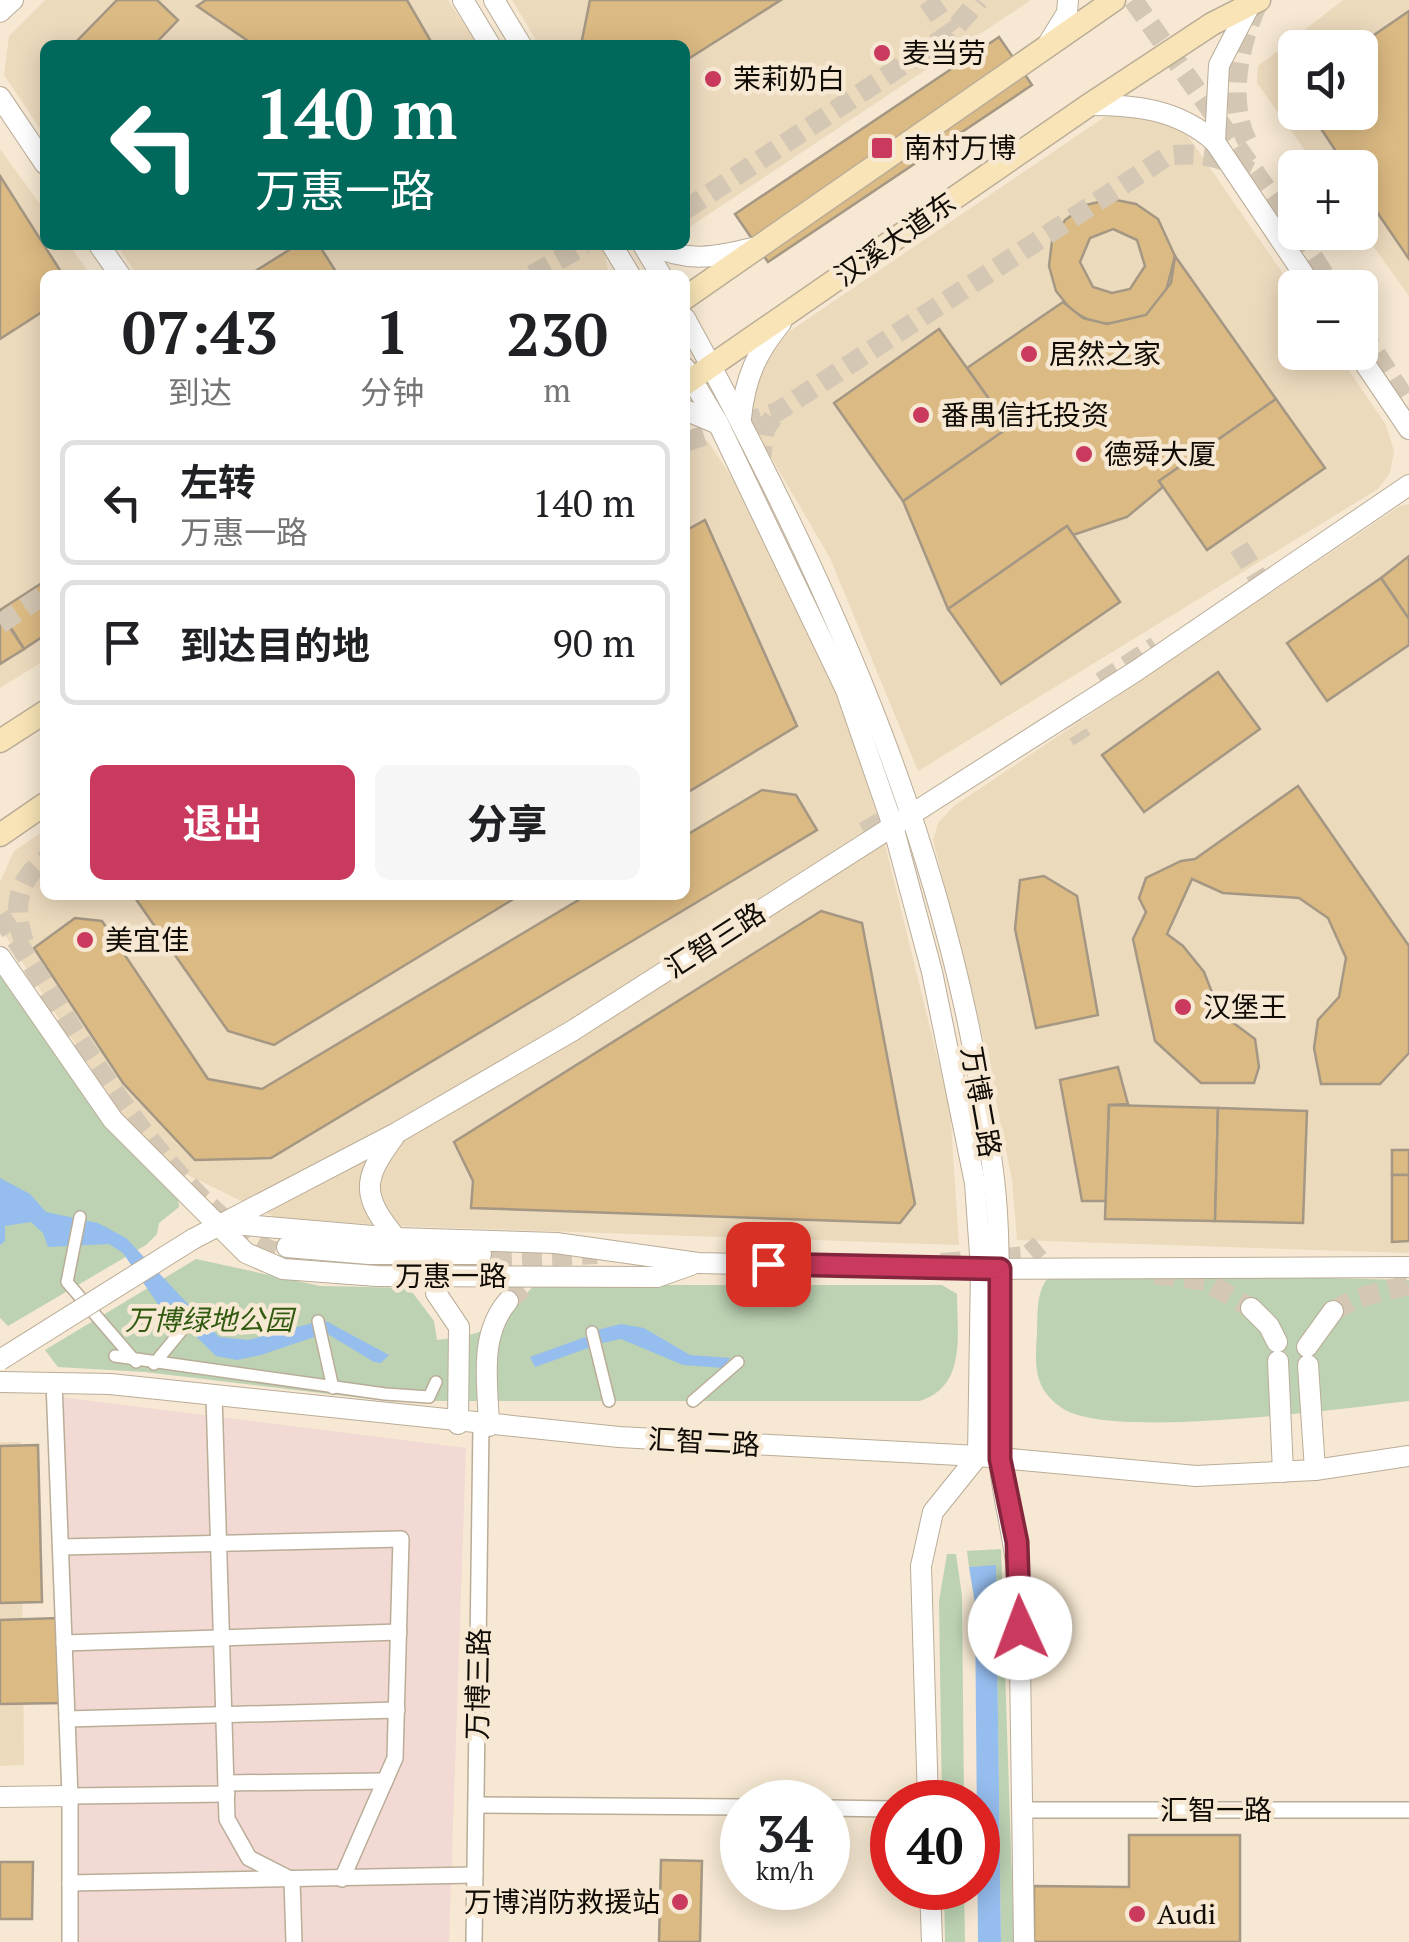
<!DOCTYPE html>
<html lang="zh">
<head>
<meta charset="utf-8">
<style>
  body { margin:0; font-family:"PT Serif","Noto Sans SC",serif; background:#f6f6f6; color:#202124; height:100vh; display:flex; flex-direction:column; font-size:38px; white-space:nowrap }
  * { box-sizing:border-box; margin:0 }
  p { font-size:32px; color:#757577 }
  .icon { flex:none; width:55px; height:55px; fill:none; stroke:currentColor; stroke-width:2; stroke-linecap:round; stroke-linejoin:round }
  .map { position:relative; flex:1; overflow:hidden }
  .drawer { position:absolute; left:40px; top:270px; width:650px; height:630px; display:flex; flex-direction:column; background:#fff; border-radius:15px; box-shadow:0 5px 25px #0003 }
  .drawer>* { flex:none }
  .top-card { position:absolute; left:40px; top:40px; width:650px; height:210px; border-radius:15px; box-shadow:0 5px 25px #0003; background:#00695c; color:#fff; overflow:hidden }
  .tools { position:absolute; left:1278px; top:30px; display:grid; gap:20px }
  .tools a { display:grid; place-items:center; width:100px; height:100px; border-radius:15px; background:#fff; box-shadow:0 5px 25px #0003; font-size:50px }
  .speed { position:absolute; left:720px; top:1780px; display:flex; gap:20px; font-size:50px; font-weight:700; text-align:center }
  .speed>* { display:grid; place-content:center; width:130px; height:130px; border-radius:50%; background:#fff; box-shadow:0 5px 25px #0003; line-height:1 }
  .speed small { font-size:25px; font-weight:400 }
  .speed .limit { border:15px solid #d22; background:#fff; color:#111 }
  .pin { position:absolute; display:grid; place-items:center; width:85px; height:85px; color:#fff; margin:-42px; border-radius:20px; box-shadow:0 5px 15px #0006 }
  .me { position:absolute; width:110px; margin:-55px; rotate:358deg; stroke-linejoin:round; filter:drop-shadow(0 0 8px #0008) }
  .turn { display:flex; align-items:center; gap:35px; height:210px; padding:0 50px; font-size:45px }
  .turn .icon { width:130px; height:130px; stroke-width:2.5 }
  .turn b { display:block; font-size:70px; line-height:85px }
  .eta { display:flex; justify-content:space-evenly; align-items:center; height:170px; text-align:center }
  .eta b { font-size:60px; font-weight:700; line-height:70px }
  .action { display:flex; gap:20px; margin-top:auto; padding:20px 50px }
  .action a { flex:1; height:115px; border-radius:15px; background:#c93a5e; color:#fff; font-size:40px; font-weight:700; line-height:115px; text-align:center }
  .action a+a { background:#f6f6f6; color:#202124 }
  ul { padding:0; list-style:none }
  li { display:flex; align-items:center; gap:30px; height:125px; margin:0 20px 15px; padding:0 30px; border:5px solid #e0e0e0; border-radius:15px }
  li div { flex:1 }
  li b { display:block; font-size:38px }
  li em { font-style:normal }
  .map>svg:first-child { display:block }
</style>
</head>
<body>
<div class="map">
<svg width="1409" height="1942" viewBox="0 0 1409 1942">
  <rect width="100%" height="100%" fill="#f6e8d2"/>
  <g fill="#ecdabd" fill-rule="evenodd">
    <path d="M 45,0 L 448,0 L 478,45 L 45,45 L 45,136 L 4,75 L 9,36 Z"/>
    <path d="M 512,0 L 1031,0 L 685,230 L 685,45 L 539,45 Z"/>
    <path d="M 1343,0 L 1409,0 L 1409,296 L 1360,228 L 1360,168 L 1317,167 L 1257,83 L 1258,66 ZM 1295,48 L 1360,48 L 1360,112 L 1295,112 Z"/>
    <path d="M 1151,113 L 1188,136 L 1295,291 L 1295,352 L 1337,353 L 1386,425 L 1394,451 L 1390,473 L 1378,489 L 918,771 L 830,558 L 754,428 L 752,390 L 772,348 L 790,331 L 1106,116 Z"/>
    <path d="M 0,149 L 45,211 L 45,245 L 69,245 L 91,275 L 45,275 L 45,660 L 0,688 Z"/>
    <path d="M 117,245 L 603,245 L 609,275 L 137,275 Z"/>
    <path d="M 685,432 L 708,441 L 742,493 L 823,648 L 880,824 L 950,1109 L 959,1245 L 397,1226 L 277,1218 L 165,1164 L 127,1125 L 0,927 L 0,882 L 14,851 L 45,830 L 45,895 L 685,895 Z"/>
    <path d="M 1409,504 L 1409,1253 L 1017,1240 L 1012,1180 L 984,1041 L 933,840 L 938,823 L 954,806 L 1400,506 Z"/>
    <path d="M 0,1442 L 21,1442 L 24,1765 L 0,1766 Z"/>
  </g>
  <path fill="#f3d9d4" d="M 60,1397 L 466,1448 L 449,1942 L 70,1942 Z"/>
  <g fill="#bcd2b2">
    <path d="M 0,970 L 177,1191 L 179,1207 L 159,1223 L 157,1234 L 146,1245 L 8,1326 L 0,1318 Z"/>
    <path d="M 196,1259 L 320,1286 L 409,1288 L 434,1321 L 437,1340 C 488,1336 501,1324 534,1285 L 942,1285 L 957,1294 C 957,1334 967,1386 920,1401 L 388,1401 L 145,1372 L 58,1367 L 45,1350 Z"/>
    <path d="M 1055,1272 L 1409,1280 L 1409,1401 C 1344,1408 1109,1441 1062,1408 C 1033,1388 1035,1365 1037,1334 C 1038,1312 1035,1285 1055,1272 Z"/>
    <path d="M 1001,1549 L 1014,1942 L 1001,1942 L 996,1566 L 969,1567 L 967,1551 Z"/>
    <path d="M 947,1554 L 956,1554 L 962,1596 L 964,1802 L 942,1802 L 939,1601 Z"/>
    <path d="M 944,1888 L 964,1888 L 965,1942 L 945,1942 Z"/>
  </g>
  <g fill="#95bdee">
    <path d="M 0,1178 L 30,1194 L 46,1212 L 98,1223 L 126,1238 L 219,1337 L 248,1340 L 324,1320 L 389,1355 L 381,1363 L 374,1362 L 326,1333 L 261,1355 L 237,1360 L 216,1356 L 179,1320 L 164,1313 L 123,1253 L 109,1244 L 48,1247 L 43,1233 L 31,1222 L 5,1226 L 5,1241 L 0,1245 Z"/>
    <path d="M 621,1324 L 644,1328 L 690,1355 L 730,1358 L 724,1368 L 683,1365 L 621,1339 L 602,1343 L 597,1330 Z"/>
    <path d="M 588,1336 L 591,1347 L 535,1367 L 530,1357 Z"/>
    <path d="M 996,1565 L 1001,1942 L 978,1942 L 975,1603 L 969,1567 Z"/>
  </g>
  <g fill="#dcba83" stroke="#a49783" stroke-width="2.5" fill-rule="evenodd">
    <path d="M 117,0 L 157,0 L 178,20 L 154,45 L 73,45 Z"/>
    <path d="M 206,0 L 407,0 L 433,45 L 254,45 L 197,6 Z"/>
    <path d="M 590,0 L 781,0 L 685,61 L 685,45 L 581,45 Z"/>
    <path d="M 1409,11 L 1409,259 L 1360,187 L 1360,168 L 1347,168 L 1310,112 L 1360,112 L 1360,48 L 1355,48 Z"/>
    <path d="M 999,37 L 1032,85 L 768,262 L 735,214 Z"/>
    <path d="M 0,176 L 63,275 L 45,275 L 45,310 L 0,339 Z"/>
    <path d="M 1111,199 L 1136,204 L 1158,219 L 1175,256 L 1165,295 L 1146,315 L 1120,324 L 1095,323 L 1072,311 L 1056,291 L 1049,266 L 1052,241 L 1065,220 L 1086,205 ZM 1113,229 L 1137,240 L 1145,266 L 1130,289 L 1112,293 L 1093,287 L 1080,262 L 1090,238 Z"/>
    <path d="M 297,245 L 319,245 L 338,275 L 249,275 Z"/>
    <path d="M 1175,256 L 1276,399 L 1159,481 L 1163,487 L 1127,517 L 1073,535 L 1067,526 L 948,609 L 903,501 L 1009,427 L 967,368 L 1063,302 L 1083,318 L 1107,324 L 1146,315 L 1171,283 Z"/>
    <path d="M 939,329 L 1009,427 L 903,501 L 834,403 Z"/>
    <path d="M 1276,399 L 1325,468 L 1207,550 L 1159,481 Z"/>
    <path d="M 705,520 L 797,726 L 685,794 L 685,531 Z"/>
    <path d="M 1067,526 L 1120,602 L 1001,684 L 948,609 Z"/>
    <path d="M 1409,556 L 1409,619 L 1381,578 Z"/>
    <path d="M 1381,578 L 1409,619 L 1409,645 L 1327,701 L 1287,643 Z"/>
    <path d="M 45,581 L 45,635 L 24,649 L 0,610 Z"/>
    <path d="M 0,613 L 24,649 L 0,664 Z"/>
    <path d="M 1218,672 L 1260,729 L 1144,812 L 1102,755 Z"/>
    <path d="M 1298,786 L 1409,946 L 1409,1053 L 1380,1084 L 1321,1084 L 1314,1048 L 1318,1020 L 1339,997 L 1346,958 L 1328,918 L 1299,898 L 1223,893 L 1192,879 L 1167,934 L 1183,946 L 1204,972 L 1220,1013 L 1255,1039 L 1259,1067 L 1254,1083 L 1201,1083 L 1155,1041 L 1133,939 L 1146,912 L 1139,898 L 1146,878 L 1181,861 L 1195,859 Z"/>
    <path d="M 762,790 L 796,795 L 817,830 L 271,1158 L 195,1160 L 123,1083 L 34,948 L 75,918 L 102,921 L 208,1079 L 262,1089 L 587,895 L 685,895 L 685,836 Z"/>
    <path d="M 1044,876 L 1077,896 L 1098,1015 L 1036,1028 L 1015,929 L 1020,880 Z"/>
    <path d="M 133,895 L 520,895 L 274,1045 L 228,1031 Z"/>
    <path d="M 821,911 L 862,923 L 915,1204 L 900,1223 L 471,1208 L 473,1181 L 454,1142 Z"/>
    <path d="M 1118,1067 L 1128,1104 L 1109,1105 L 1106,1201 L 1082,1201 L 1060,1080 Z"/>
    <path d="M 1109,1105 L 1218,1108 L 1215,1221 L 1105,1219 Z"/>
    <path d="M 1218,1108 L 1307,1111 L 1303,1223 L 1215,1221 Z"/>
    <rect x="1392" y="1150" width="17" height="25"/>
    <path d="M 1392,1175 L 1409,1175 L 1409,1241 L 1392,1242 Z"/>
    <path d="M 38,1445 L 42,1602 L 0,1603 L 0,1446 Z"/>
    <path d="M 58,1618 L 61,1703 L 0,1704 L 0,1620 Z"/>
    <path d="M 1129,1835 L 1240,1835 L 1240,1942 L 1034,1942 L 1034,1886 L 1129,1887 Z"/>
    <path d="M 661,1860 L 702,1861 L 700,1942 L 659,1942 Z"/>
    <path d="M 0,1862 L 33,1862 L 32,1919 L 0,1919 Z"/>
  </g>
  <g fill="none" stroke-linecap="round" stroke-linejoin="round">
    <g stroke="#d4c7b3" stroke-width="20" stroke-dasharray="20 10" stroke-linecap="butt">
      <path d="M 928,0 L 951,33"/>
      <path d="M 1133,0 L 1295,229"/>
      <path d="M 1247,141 C 1227,101 1239,45 1257,5"/>
      <path d="M 685,210 L 951,33 L 979,0"/>
      <path d="M 1297,232 L 1333,288"/>
      <path d="M 532,275 L 585,245"/>
      <path d="M 1360,329 L 1409,405"/>
      <path d="M 685,442 L 777,412 L 1167,156 C 1203,151 1227,159 1260,176"/>
      <path d="M 760,465 L 765,429 L 777,412"/>
      <path d="M 1239,547 L 1259,579"/>
      <path d="M 0,624 L 45,594"/>
      <path d="M 1101,682 L 1156,646"/>
      <path d="M 1062,708 L 1082,740"/>
      <path d="M 864,832 L 895,814"/>
      <path d="M 0,915 C 64,1012 164,1194 266,1248 C 277,1254 291,1254 303,1256"/>
      <path d="M 24,942 C 13,910 16,880 45,860"/>
      <path d="M 342,1261 L 413,1263"/>
      <path d="M 462,1261 L 597,1254"/>
      <path d="M 941,1263 L 1027,1256 L 1040,1245"/>
      <path d="M 1155,1274 L 1205,1281 L 1251,1308"/>
      <path d="M 508,1301 L 545,1269"/>
      <path d="M 1333,1311 L 1357,1298 L 1409,1285"/>
    </g>
    <defs>
      <g id="pedestrian">
        <path d="M 80,1217 L 67,1282 L 136,1362"/>
        <path d="M 318,1321 L 333,1388"/>
        <path d="M 592,1332 L 609,1401"/>
        <path d="M 115,1356 L 385,1394 L 429,1397 L 436,1382"/>
        <path d="M 154,1364 L 195,1314"/>
        <path d="M 693,1401 L 738,1362"/>
      </g>
      <g id="minor">
        <path d="M 54,1382 L 70,1796 L 70,1942"/>
        <path d="M 214,1395 L 227,1819 L 249,1858 L 292,1880"/>
        <path d="M 61,1547 L 401,1539 L 395,1758 L 342,1879"/>
        <path d="M 64,1643 L 399,1632"/>
        <path d="M 67,1719 L 397,1710"/>
        <path d="M 226,1783 L 385,1781"/>
        <path d="M 70,1796 L 227,1794"/>
        <path d="M 476,1805 L 742,1807"/>
        <path d="M 828,1808 L 892,1809"/>
        <path d="M 1022,1810 L 1409,1810"/>
        <path d="M 292,1880 L 294,1942"/>
        <path d="M 70,1883 L 475,1875"/>
        <path d="M 474,1942 L 481,1426"/>
      </g>
      <g id="tertiary">
        <path d="M 463,0 L 490,45"/>
        <path d="M 494,0 L 521,45"/>
        <path d="M 0,12 L 13,0"/>
        <path d="M 1046,47 L 1067,13 L 1068,0"/>
        <path d="M 0,97 L 45,164"/>
        <path d="M 1089,105 C 1136,105 1178,109 1215,142 L 1313,288"/>
        <path d="M 1215,142 L 1219,65 L 1249,7"/>
        <path d="M 99,245 L 120,275"/>
        <path d="M 612,245 L 630,275"/>
        <path d="M 643,245 L 661,275"/>
        <path d="M 652,245 C 687,263 716,257 753,248"/>
        <path d="M 685,318 C 835,592 957,865 994,1179 C 1005,1271 992,1365 999,1458 C 1003,1503 1017,1546 1019,1592 L 1024,1942"/>
        <path d="M 1357,352 L 1409,429"/>
        <path d="M 685,368 L 718,423 L 846,690 L 893,826 L 932,972 L 975,1183 L 981,1269 L 978,1456 L 933,1512 L 921,1566 L 928,1802"/>
        <path d="M 685,410 L 716,423"/>
        <path d="M 741,418 C 745,379 756,353 781,323"/>
        <path d="M 0,957 L 113,1120 L 246,1253 L 283,1269 L 377,1276 L 657,1277 L 691,1265"/>
        <path d="M 394,1137 C 361,1181 362,1196 396,1238"/>
        <path d="M 220,1223 L 396,1238 L 556,1243 L 698,1263 L 981,1269 L 1409,1267"/>
        <path d="M 193,1239 L 398,1132 L 572,1031 L 1136,671 L 1409,485"/>
        <path d="M 287,1247 L 369,1254 L 481,1254"/>
        <path d="M 436,1293 L 459,1327 L 458,1424"/>
        <path d="M 1251,1308 L 1269,1326 L 1277,1342"/>
        <path d="M 1307,1347 L 1333,1311"/>
        <path d="M 1278,1361 L 1283,1472"/>
        <path d="M 1308,1365 L 1315,1470"/>
        <path d="M 0,1382 L 110,1384 L 619,1437 L 978,1456 L 1196,1476 L 1315,1470 L 1409,1456"/>
        <path d="M 489,1426 C 488,1384 478,1336 508,1301"/>
        <path d="M 0,1797 L 70,1796"/>
        <path d="M 930,1888 L 932,1942"/>
      </g>
      <g id="secondary">
        <path d="M 685,298 L 1114,0"/>
        <path d="M 685,384 L 1089,105 L 1212,24 L 1259,0"/>
        <path d="M 0,741 L 45,712"/>
        <path d="M 0,835 L 45,804"/>
      </g>
    </defs>
    <use href="#pedestrian" stroke="#baad98" stroke-width="14"/>
    <use href="#minor" stroke="#baad98" stroke-width="18"/>
    <use href="#tertiary" stroke="#baad98" stroke-width="22"/>
    <use href="#secondary" stroke="#baad98" stroke-width="25"/>
    <use href="#pedestrian" stroke="#fff" stroke-width="11"/>
    <use href="#minor" stroke="#fff" stroke-width="15"/>
    <use href="#tertiary" stroke="#fff" stroke-width="20"/>
    <use href="#secondary" stroke="#f8e4b6" stroke-width="22"/>
    <defs>
      <path id="tertiary-bridge" d="M 0,1360 L 193,1239"/>
    </defs>
    <use href="#tertiary-bridge" stroke="#baad98" stroke-width="22" stroke-linecap="butt"/>
    <use href="#tertiary-bridge" stroke="#fff" stroke-width="20"/>
  </g>
  <g fill="none" stroke-linecap="round" stroke-linejoin="round">
    <defs>
      <path id="route" d="M 768,1264 L 1000,1269 L 1000,1459 L 1017,1542 L 1020,1628"/>
    </defs>
    <use href="#route" stroke="#83263d" stroke-width="25"/>
    <use href="#route" stroke="#c93a5e" stroke-width="18"/>
  </g>
  <g fill="#c93a5e" stroke="#f6e8d2" stroke-width="4">
    <circle cx="882" cy="53" r="10"/>
    <circle cx="713" cy="79" r="10"/>
    <rect x="870" y="136" width="24" height="24" rx="5"/>
    <circle cx="1029" cy="354" r="10"/>
    <circle cx="921" cy="415" r="10"/>
    <circle cx="1084" cy="454" r="10"/>
    <circle cx="85" cy="940" r="10"/>
    <circle cx="1183" cy="1007" r="10"/>
    <circle cx="680" cy="1902" r="10"/>
    <circle cx="1137" cy="1914" r="10"/>
  </g>
  <g text-anchor="middle" stroke-width="9" stroke-linejoin="round" paint-order="stroke">
    <g font-size="28" fill="#100b05" stroke="#f6e8d2" text-anchor="start">
      <text x="902" y="63">麦当劳</text>
      <text x="733" y="89">茉莉奶白</text>
      <text x="904" y="158">南村万博</text>
      <text x="1049" y="364">居然之家</text>
      <text x="941" y="425">番禺信托投资</text>
      <text x="1104" y="464">德舜大厦</text>
      <text x="105" y="950">美宜佳</text>
      <text x="1203" y="1017">汉堡王</text>
      <text x="660" y="1912" text-anchor="end">万博消防救援站</text>
      <text x="1157" y="1924">Audi</text>
    </g>
    <g font-size="28" fill="#100b05" stroke="#f6e8d2">
      <text transform="translate(895 239) rotate(-35)" y="10">汉溪大道东</text>
      <text transform="translate(715 940) rotate(-33)" y="10">汇智三路</text>
      <text transform="translate(981 1102) rotate(80)" y="10">万博二路</text>
      <text x="451" y="1286">万惠一路</text>
      <text transform="translate(704 1442) rotate(3)" y="10">汇智二路</text>
      <text transform="translate(478 1684) rotate(-89)" y="10">万博三路</text>
      <text x="1216" y="1820">汇智一路</text>
    </g>
    <g font-size="28" font-style="italic" fill="#305a10" stroke="#f6e8d2">
      <text x="209" y="1330">万博绿地公园</text>
    </g>
  </g>
</svg>
<div class="tools">
<a><svg class="icon" aria-label="sound" viewBox="0 0 24 24"><path d="M4 9h4l5-4v14l-5-4H4zM17 9q2 3 0 6"/></svg></a>
<a>+</a>
<a>−</a>
</div>
<div class="speed"><div>34<small>km/h</small></div><div class="limit">40</div></div>
<div class="pin" style="left:768px;top:1264px;background:#d93025"><svg class="icon" aria-label="arrive" viewBox="0 0 24 24"><path d="M6 21V4h12l-3 4 3 4H6"/></svg></div>
<svg class="me" style="left:1020px;top:1628px" viewBox="-20 -20 40 40"><circle r="19" fill="#fff"/><path d="M0-13L10 11 0 6-10 11z" fill="#c93a5e"/></svg>
<div class="top-card">
<div class="turn"><svg class="icon" aria-label="left" viewBox="0 0 24 24"><path d="M17 20v-9H6M10 6l-5 5 5 5"/></svg><div><b>140 m</b>万惠一路</div></div>
</div>
<section class="drawer">
<div class="eta">
<div><b>07:43</b><p>到达</p></div>
<div><b>1</b><p>分钟</p></div>
<div><b>230</b><p>m</p></div>
</div>
<ul>
<li><svg class="icon" aria-label="left" viewBox="0 0 24 24"><path d="M17 20v-9H6M10 6l-5 5 5 5"/></svg><div><b>左转</b><p>万惠一路</p></div><em>140 m</em></li>
<li><svg class="icon" aria-label="arrive" viewBox="0 0 24 24"><path d="M6 21V4h12l-3 4 3 4H6"/></svg><div><b>到达目的地</b></div><em>90 m</em></li>
</ul>
<div class="action"><a>退出</a><a>分享</a></div>
</section>
</div>
</body>
</html>
